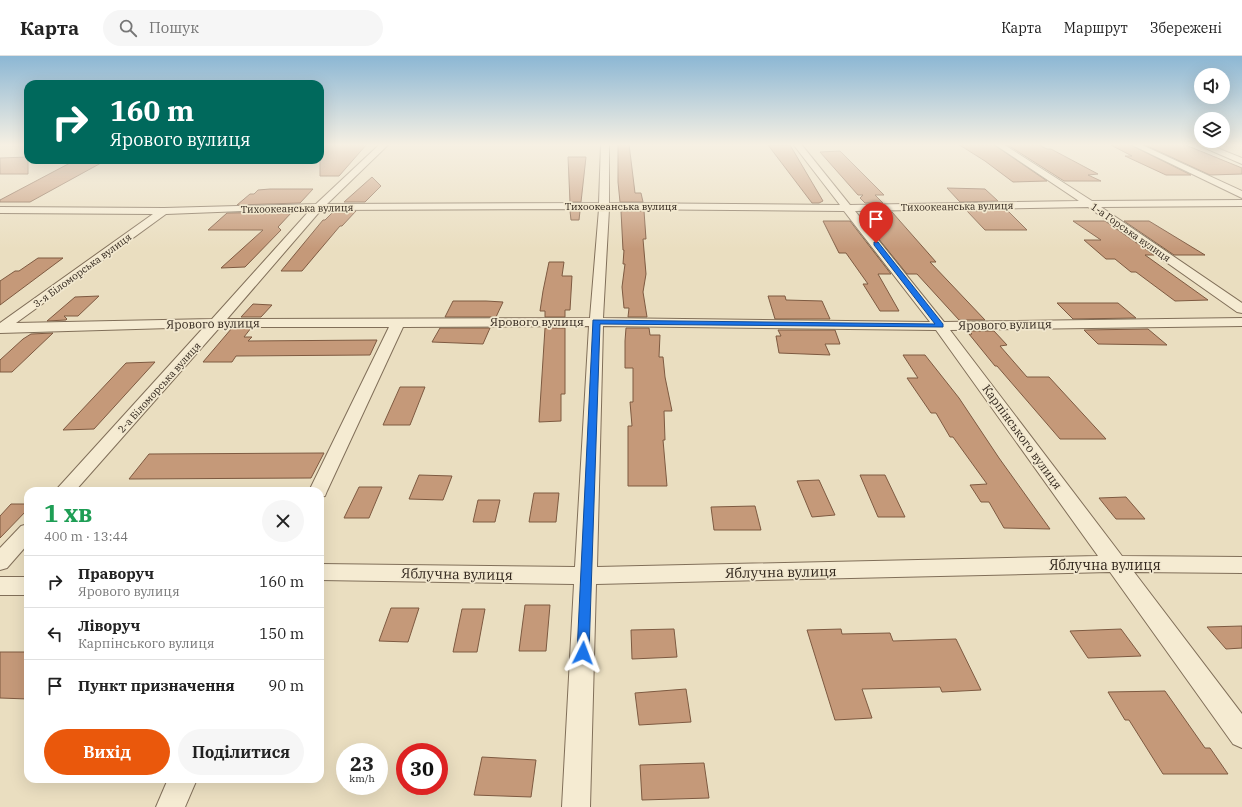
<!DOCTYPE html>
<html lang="uk">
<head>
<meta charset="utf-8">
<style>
  body { margin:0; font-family:"IBM Plex Serif",serif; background:#f6f6f6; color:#222; height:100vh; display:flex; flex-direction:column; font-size:15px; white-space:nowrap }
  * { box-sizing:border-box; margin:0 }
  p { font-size:13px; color:#767676 }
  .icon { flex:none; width:22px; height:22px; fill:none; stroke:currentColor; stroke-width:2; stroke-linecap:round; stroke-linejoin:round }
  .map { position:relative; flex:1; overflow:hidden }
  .panel { position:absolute; left:24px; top:431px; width:300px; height:296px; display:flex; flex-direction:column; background:#fff; border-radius:12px; box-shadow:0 4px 16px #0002 }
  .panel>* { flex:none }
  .banner { position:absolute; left:24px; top:24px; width:300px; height:84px; border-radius:12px; box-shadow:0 4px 16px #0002; background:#00695c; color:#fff; overflow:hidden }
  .controls { position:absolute; left:1194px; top:12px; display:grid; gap:8px }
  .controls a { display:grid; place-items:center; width:36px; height:36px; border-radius:50%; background:#fff; box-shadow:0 4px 16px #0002; font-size:20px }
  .speed { position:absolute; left:336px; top:687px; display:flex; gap:8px; font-size:20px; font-weight:700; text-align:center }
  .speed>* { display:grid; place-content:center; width:52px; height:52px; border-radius:50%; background:#fff; box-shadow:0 4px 16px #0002; line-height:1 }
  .speed small { font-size:10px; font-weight:400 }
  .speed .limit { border:6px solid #d22; background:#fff; color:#111 }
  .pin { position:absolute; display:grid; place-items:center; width:34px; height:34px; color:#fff; margin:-41px -17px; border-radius:50% 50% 50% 0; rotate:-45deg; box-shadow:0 0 4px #0007 }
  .pin .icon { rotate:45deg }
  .me { position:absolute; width:44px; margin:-22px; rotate:3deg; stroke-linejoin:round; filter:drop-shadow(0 0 3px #0008) }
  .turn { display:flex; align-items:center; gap:14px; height:84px; padding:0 20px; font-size:18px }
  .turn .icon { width:52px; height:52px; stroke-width:2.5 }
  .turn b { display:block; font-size:28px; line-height:34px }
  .round { display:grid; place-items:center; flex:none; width:42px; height:42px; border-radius:21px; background:#f6f6f6 }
  .headline { display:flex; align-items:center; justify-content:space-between; height:68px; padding:0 20px }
  h1 { font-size:24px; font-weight:700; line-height:30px; color:#1e9e55 }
  .cta { display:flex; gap:8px; margin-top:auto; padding:8px 20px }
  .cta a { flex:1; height:46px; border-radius:24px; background:#ea580c; color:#fff; font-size:16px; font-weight:700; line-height:46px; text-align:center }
  .cta a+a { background:#f6f6f6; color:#222 }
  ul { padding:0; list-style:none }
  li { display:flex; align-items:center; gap:12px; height:52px; padding:0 20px; border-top:1px solid #e0e0e0 }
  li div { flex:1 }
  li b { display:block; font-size:15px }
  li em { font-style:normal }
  header { display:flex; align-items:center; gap:24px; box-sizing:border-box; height:56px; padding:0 20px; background:#fff; border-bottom:1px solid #e0e0e0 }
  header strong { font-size:19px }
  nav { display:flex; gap:22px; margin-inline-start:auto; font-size:14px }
  .search { width:280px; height:36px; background:#f6f6f6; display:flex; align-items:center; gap:10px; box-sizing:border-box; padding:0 14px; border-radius:22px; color:#767676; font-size:15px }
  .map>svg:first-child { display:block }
</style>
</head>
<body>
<header>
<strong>Карта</strong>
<div class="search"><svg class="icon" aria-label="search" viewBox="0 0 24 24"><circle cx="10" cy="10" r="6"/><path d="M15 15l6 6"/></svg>Пошук</div>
<nav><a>Карта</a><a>Маршрут</a><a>Збережені</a></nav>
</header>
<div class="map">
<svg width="1242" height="751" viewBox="0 0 1242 751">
  <rect width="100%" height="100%" fill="#eadec0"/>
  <g fill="#c59979" stroke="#7e5a41">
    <path d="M 320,88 L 367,88 L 339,120 L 320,120 Z"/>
    <path d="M 618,88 L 629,88 L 635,137 L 641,137 L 643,146 L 620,146 L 618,126 Z"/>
    <path d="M 958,88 L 993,88 L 1047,125 L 1013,126 L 985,105 Z"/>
    <path d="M 1006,88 L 1037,88 L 1047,93 L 1051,93 L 1098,118 L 1088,119 L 1101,125 L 1064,125 Z"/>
    <path d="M 1109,88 L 1129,88 L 1191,119 L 1166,119 L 1125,100 L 1132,100 Z"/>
    <path d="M 1143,88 L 1183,88 L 1242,112 L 1242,118 L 1210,119 Z"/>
    <path d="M 768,89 L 790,89 L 823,145 L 819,147 L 812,147 Z"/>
    <path d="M 840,95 L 884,139 L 875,139 L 883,147 L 865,147 L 860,142 L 863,139 L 858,139 L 820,96 Z"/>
    <path d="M 28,101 L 28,118 L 0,118 L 0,102 Z"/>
    <path d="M 568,101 L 586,101 L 581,146 L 570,146 Z"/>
    <path d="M 70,107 L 101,107 L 30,146 L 0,146 L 0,144 Z"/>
    <path d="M 372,121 L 381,130 L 365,146 L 344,146 Z"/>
    <path d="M 947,132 L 985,133 L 998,145 L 960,146 Z"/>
    <path d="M 270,133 L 313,133 L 300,147 L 237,149 L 250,138 L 254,138 L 258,134 Z"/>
    <path d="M 1007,154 L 1027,174 L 985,174 L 967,155 Z"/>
    <path d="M 334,155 L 356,155 L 342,170 L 340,170 L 302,215 L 281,215 L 323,164 L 325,164 Z"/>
    <path d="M 570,155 L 580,155 L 579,164 L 571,164 Z"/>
    <path d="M 621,155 L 644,155 L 646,183 L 643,183 L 646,218 L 643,236 L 647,261 L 628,261 L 629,252 L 624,252 L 622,231 L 625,208 L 623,208 L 624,194 L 623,194 Z"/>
    <path d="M 292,156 L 278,171 L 281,174 L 245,211 L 221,212 L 263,174 L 208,174 L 227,157 Z"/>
    <path d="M 873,156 L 892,156 L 936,206 L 930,206 L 985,264 L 959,264 L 917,218 L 907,218 L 865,166 L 882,166 Z"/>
    <path d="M 823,165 L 850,165 L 891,218 L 878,218 L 899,255 L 880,255 L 863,228 L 868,228 L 846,197 L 839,197 Z"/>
    <path d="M 1073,165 L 1105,165 L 1154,199 L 1145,199 L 1208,244 L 1175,245 L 1136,216 L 1131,216 L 1115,203 L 1106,203 L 1084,184 L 1101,184 Z"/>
    <path d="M 1124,165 L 1149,165 L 1205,199 L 1174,199 Z"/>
    <path d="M 38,202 L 63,202 L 0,249 L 0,225 L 15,215 L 19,215 Z"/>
    <path d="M 549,206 L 564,206 L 562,220 L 572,220 L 570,254 L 565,254 L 565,261 L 545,261 L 545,255 L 540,255 L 543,235 Z"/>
    <path d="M 99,240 L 78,260 L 64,260 L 67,263 L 66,264 L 47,265 L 75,241 Z"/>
    <path d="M 768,240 L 785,240 L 786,244 L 822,245 L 830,263 L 775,263 Z"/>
    <path d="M 453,245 L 486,245 L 503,246 L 496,261 L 445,261 Z"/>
    <path d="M 1057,247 L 1118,247 L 1136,262 L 1073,263 Z"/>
    <path d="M 253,248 L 272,249 L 261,261 L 241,261 Z"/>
    <path d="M 232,272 L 251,272 L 244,281 L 252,281 L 248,285 L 377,284 L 370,299 L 236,300 L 232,306 L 203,306 Z"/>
    <path d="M 440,272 L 490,272 L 483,288 L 432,286 Z"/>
    <path d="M 545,272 L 565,272 L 565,338 L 561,338 L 561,365 L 539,366 Z"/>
    <path d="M 626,272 L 649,272 L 650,279 L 660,279 L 659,301 L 663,301 L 665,321 L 672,355 L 664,355 L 665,384 L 663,384 L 667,430 L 628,430 L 628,370 L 632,370 L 630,346 L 633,346 L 633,312 L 625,312 L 625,285 Z"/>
    <path d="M 1148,273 L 1167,289 L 1098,288 L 1084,274 Z"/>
    <path d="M 778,274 L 835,274 L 840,288 L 825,288 L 830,299 L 779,297 L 776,280 L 781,280 Z"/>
    <path d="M 969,275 L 994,275 L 1007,289 L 1000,290 L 1027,321 L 1049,321 L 1106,383 L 1060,383 L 997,310 L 995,310 L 969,278 L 972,278 Z"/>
    <path d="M 53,277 L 12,316 L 0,316 L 0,304 L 23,283 L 31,278 Z"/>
    <path d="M 903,299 L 925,299 L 959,342 L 999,402 L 1050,473 L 1004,472 L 989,446 L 981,446 L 970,429 L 987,428 L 953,381 L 950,381 L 936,357 L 931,357 L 907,322 L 918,322 Z"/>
    <path d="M 155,306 L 94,373 L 63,374 L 126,307 Z"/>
    <path d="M 400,331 L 425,331 L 410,369 L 383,369 Z"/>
    <path d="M 324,397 L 311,422 L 129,423 L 149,398 Z"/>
    <path d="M 419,419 L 452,420 L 443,444 L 409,443 Z"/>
    <path d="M 860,419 L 885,419 L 905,461 L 878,461 Z"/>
    <path d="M 819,424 L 835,459 L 812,461 L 797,425 Z"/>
    <path d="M 359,431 L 382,431 L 369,462 L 344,462 Z"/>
    <path d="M 534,437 L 559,437 L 556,466 L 529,466 Z"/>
    <path d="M 1126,441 L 1145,463 L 1116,463 L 1099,442 Z"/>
    <path d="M 478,444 L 500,444 L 495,466 L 473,466 Z"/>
    <path d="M 11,448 L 28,448 L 28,453 L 0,482 L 0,460 Z"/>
    <path d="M 755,450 L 761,474 L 714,474 L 711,451 Z"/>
    <path d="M 525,549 L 550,549 L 546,595 L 519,595 Z"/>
    <path d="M 391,552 L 419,552 L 408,586 L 379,585 Z"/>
    <path d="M 462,553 L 485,553 L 477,596 L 453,596 Z"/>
    <path d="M 1242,570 L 1242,592 L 1226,593 L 1207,571 Z"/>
    <path d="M 674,573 L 677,601 L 632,603 L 631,574 Z"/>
    <path d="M 841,573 L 842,578 L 890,577 L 893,585 L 956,583 L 981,634 L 942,636 L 940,631 L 862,633 L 872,662 L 835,664 L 807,574 Z"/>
    <path d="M 1121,573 L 1141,600 L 1088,602 L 1070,575 Z"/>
    <path d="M 0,596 L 28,596 L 28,643 L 0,642 Z"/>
    <path d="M 686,633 L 691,666 L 639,669 L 635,637 Z"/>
    <path d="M 1165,635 L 1205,692 L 1210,692 L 1228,718 L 1163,718 L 1129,664 L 1125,664 L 1108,636 Z"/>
    <path d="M 482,701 L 536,704 L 531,741 L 474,739 Z"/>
    <path d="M 704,707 L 709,742 L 642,744 L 640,709 Z"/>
  </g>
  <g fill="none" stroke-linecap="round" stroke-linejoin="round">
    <defs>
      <g id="street">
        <path d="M 380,88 L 389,88 L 327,148 L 599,147 L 601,88 L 609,88 L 609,147 L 840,149 L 793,88 L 801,88 L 850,149 L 1079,145 L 994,88 L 1003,88 L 1092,145 L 1242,144 L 1242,150 L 1101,151 L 1242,247 L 1242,257 L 1237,256 L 1088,151 L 855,155 L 944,266 L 1242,262 L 1242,270 L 950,274 L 1122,500 L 1242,501 L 1242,517 L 1134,516 L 1242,658 L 1242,692 L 1233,688 L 1110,516 L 596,528 L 590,751 L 562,751 L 574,528 L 320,524 L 320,508 L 575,511 L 589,270 L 403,271 L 327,435 L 325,440 L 320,441 L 320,435 L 309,435 L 389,271 L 220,271 L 75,435 L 55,435 L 204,271 L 0,277 L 0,267 L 153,158 L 0,157 L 0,151 L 164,152 L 316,148 ZM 599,153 L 590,262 L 227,263 L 321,154 ZM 609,153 L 844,155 L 930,266 L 603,262 ZM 269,154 L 310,154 L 212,263 L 16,267 L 166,158 ZM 603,270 L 936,274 L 1098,500 L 597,511 Z"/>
        <path d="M 1130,88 L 1140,88 L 1242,135 L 1242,142 Z"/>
        <path d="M 1196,88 L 1207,88 L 1242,102 L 1242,108 Z"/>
        <path d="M 28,468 L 28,488 L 7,512 L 0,514 L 0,492 L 21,470 Z"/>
        <rect x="0" y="521" width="28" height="18"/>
        <path d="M 168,723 L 197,723 L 185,751 L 156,751 Z"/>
      </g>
    </defs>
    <use href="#street" stroke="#816f59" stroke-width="2"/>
    <use href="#street" fill="#f5ebd2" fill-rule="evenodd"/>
  </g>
  <linearGradient id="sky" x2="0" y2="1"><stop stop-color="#8cb7d4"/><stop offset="0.46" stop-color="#f6f0e3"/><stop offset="1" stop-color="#f6f0e3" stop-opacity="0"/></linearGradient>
  <rect width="1242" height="193" fill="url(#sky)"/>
  <path fill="#1a73e8" stroke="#114b97" d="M 874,186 L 878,186 L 943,268 L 943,271 L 600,268 L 589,597 L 588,601 L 583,603 L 578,601 L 577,597 L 593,264 L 935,268 L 874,189 Z"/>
  <g text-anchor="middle" stroke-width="3.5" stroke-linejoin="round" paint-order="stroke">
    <g font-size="10" fill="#32271d" stroke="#f2e8cf">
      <text x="621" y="154">Тихоокеанська вулиця</text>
      <text transform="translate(957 150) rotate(-1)" y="4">Тихоокеанська вулиця</text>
      <text transform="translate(297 152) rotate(-1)" y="4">Тихоокеанська вулиця</text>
      <text transform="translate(1131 176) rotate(35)" y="4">1-а Горська вулиця</text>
      <text transform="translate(82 214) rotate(-36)" y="4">3-я Біломорська вулиця</text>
      <text transform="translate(159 331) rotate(-48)" y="4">2-а Біломорська вулиця</text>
    </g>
    <g font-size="12" fill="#32271d" stroke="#f2e8cf">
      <text x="537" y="270">Ярового вулиця</text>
      <text transform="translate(213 268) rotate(-1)" y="4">Ярового вулиця</text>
      <text transform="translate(1005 269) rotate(-1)" y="4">Ярового вулиця</text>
      <text transform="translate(1022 381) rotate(54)" y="4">Карпінського вулиця</text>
    </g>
    <g font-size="14" fill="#32271d" stroke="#f2e8cf">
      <text x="1105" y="514">Яблучна вулиця</text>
      <text transform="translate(781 516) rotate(-1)" y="5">Яблучна вулиця</text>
      <text transform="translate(457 518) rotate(1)" y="5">Яблучна вулиця</text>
    </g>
  </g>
</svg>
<div class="controls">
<a><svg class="icon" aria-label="sound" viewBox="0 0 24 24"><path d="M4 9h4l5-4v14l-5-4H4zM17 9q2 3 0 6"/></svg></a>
<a><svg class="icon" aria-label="layers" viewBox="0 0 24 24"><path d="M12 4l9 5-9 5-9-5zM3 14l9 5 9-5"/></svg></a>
</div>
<div class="speed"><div>23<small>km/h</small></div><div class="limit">30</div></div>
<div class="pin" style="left:876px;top:187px;background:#d93025"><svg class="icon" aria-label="arrive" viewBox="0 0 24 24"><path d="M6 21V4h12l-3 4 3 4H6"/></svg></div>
<svg class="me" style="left:583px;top:597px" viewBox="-20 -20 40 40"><path d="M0-17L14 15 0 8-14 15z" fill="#1a73e8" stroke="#fff" stroke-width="4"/></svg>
<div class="banner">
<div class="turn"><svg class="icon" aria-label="right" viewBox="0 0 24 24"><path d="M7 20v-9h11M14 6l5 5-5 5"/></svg><div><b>160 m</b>Ярового вулиця</div></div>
</div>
<section class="panel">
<div class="headline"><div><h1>1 хв</h1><p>400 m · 13:44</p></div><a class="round"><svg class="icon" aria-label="close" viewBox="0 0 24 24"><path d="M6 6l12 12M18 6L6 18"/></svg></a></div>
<ul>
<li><svg class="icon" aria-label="right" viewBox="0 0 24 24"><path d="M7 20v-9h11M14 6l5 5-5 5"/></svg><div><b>Праворуч</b><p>Ярового вулиця</p></div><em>160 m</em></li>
<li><svg class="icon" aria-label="left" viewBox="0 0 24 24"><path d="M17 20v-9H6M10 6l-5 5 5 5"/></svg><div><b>Ліворуч</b><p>Карпінського вулиця</p></div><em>150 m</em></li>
<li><svg class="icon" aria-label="arrive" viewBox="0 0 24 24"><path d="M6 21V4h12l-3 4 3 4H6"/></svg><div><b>Пункт призначення</b></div><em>90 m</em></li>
</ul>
<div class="cta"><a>Вихід</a><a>Поділитися</a></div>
</section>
</div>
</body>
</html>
